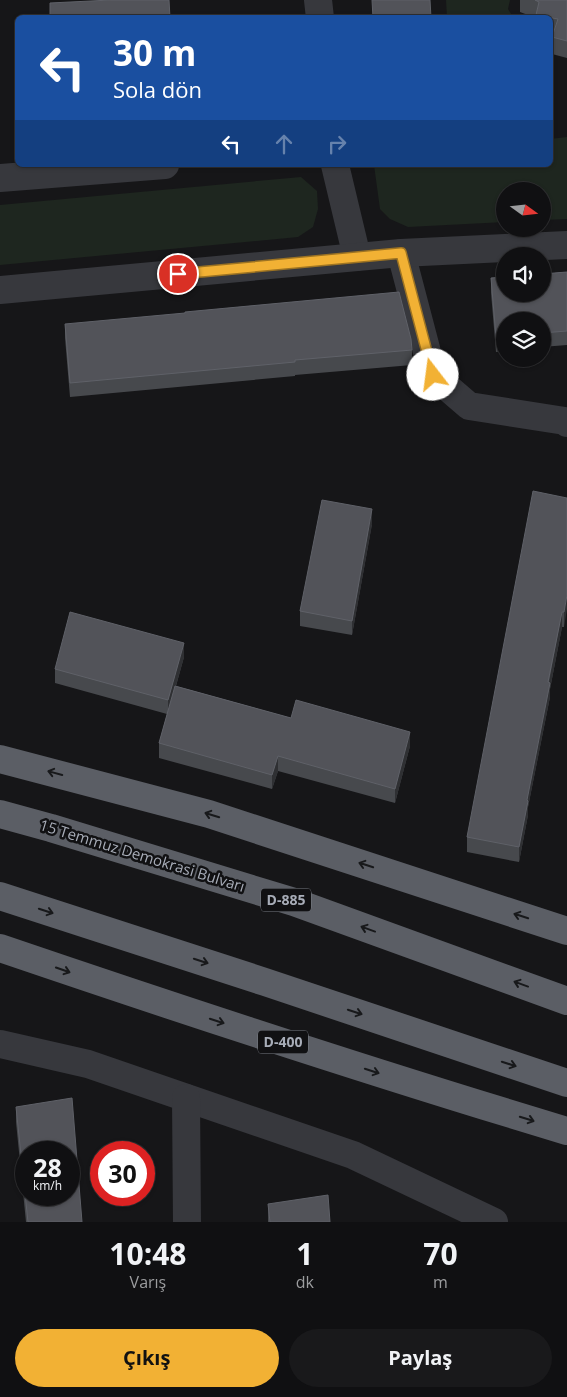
<!DOCTYPE html>
<html lang="tr">
<head>
<meta charset="utf-8">
<style>
  body { margin:0; font-family:"Open Sans",sans-serif; background:#19191b; color:#f1f3f6; height:100vh; display:flex; flex-direction:column; font-size:19px; white-space:nowrap }
  * { box-sizing:border-box; margin:0 }
  p { font-size:16px; color:#9c9d9f }
  .icon { flex:none; width:28px; height:28px; fill:none; stroke:currentColor; stroke-width:2; stroke-linecap:round; stroke-linejoin:round }
  .map { position:relative; height:1222px; overflow:hidden }
  .sheet { display:flex; flex-direction:column; background:#101012; flex:1 }
  .sheet>* { flex:none }
  .banner { position:absolute; left:15px; top:15px; width:538px; height:152px; border-radius:8px; box-shadow:0 1px 4px #0004,0 0 0 1px #303032; background:#1a4fa0; color:#fff; overflow:hidden }
  .needle { width:32px; rotate:105deg }
  .fabs { position:absolute; left:496px; top:182px; display:grid; gap:10px }
  .fabs a { display:grid; place-items:center; width:55px; height:55px; border-radius:50%; background:#101012; box-shadow:0 1px 4px #0004,0 0 0 1px #303032; font-size:25px }
  .speed { position:absolute; left:15px; top:1141px; display:flex; gap:10px; font-size:25px; font-weight:700; text-align:center }
  .speed>* { display:grid; place-content:center; width:65px; height:65px; border-radius:50%; background:#101012; box-shadow:0 1px 4px #0004,0 0 0 1px #303032; line-height:1 }
  .speed small { font-size:12px; font-weight:400 }
  .speed .limit { border:8px solid #d22; background:#fff; color:#111 }
  .pin { position:absolute; display:grid; place-items:center; width:42px; height:42px; color:#fff; margin:-21px; border:2px solid #fff; border-radius:50%; box-shadow:0 1px 5px #0007 }
  .me { position:absolute; width:55px; margin:-28px; rotate:345deg; stroke-linejoin:round; filter:drop-shadow(0 0 4px #0008) }
  .turn { display:flex; align-items:center; gap:18px; height:105px; padding:0 15px; font-size:22px }
  .turn .icon { width:65px; height:65px; stroke-width:2.5 }
  .turn b { display:block; font-size:35px; line-height:42px }
  .lanes { display:flex; align-items:center; height:48px; padding:0 15px; background:#0003; justify-content:center; gap:25px; direction:ltr }
  .lanes .off { opacity:.35 }
  .eta { display:flex; justify-content:space-evenly; align-items:center; height:85px; text-align:center }
  .eta b { font-size:30px; font-weight:700; line-height:35px }
  .primary-button { display:flex; gap:10px; margin-top:auto; padding:10px 15px }
  .primary-button a { flex:1; height:58px; border-radius:30px; background:#f2b134; color:#111; font-size:20px; font-weight:700; line-height:58px; text-align:center }
  .primary-button a+a { background:#19191b; color:#f1f3f6 }
  .map>svg:first-child { display:block }
</style>
</head>
<body>
<div class="map">
<svg width="567" height="1222" viewBox="0 0 567 1222">
  <rect width="100%" height="100%" fill="#161618"/>
  <g fill="#1e261f">
    <path d="M 446,0 L 510,0 L 508,9 L 513,17 L 447,17 Z"/>
    <path d="M 567,137 L 567,219 L 543,220 L 542,191 L 505,191 L 505,222 L 408,227 L 390,219 L 380,209 L 374,165 L 550,165 L 550,139 Z"/>
    <path d="M 301,177 L 317,191 L 318,209 L 313,227 L 298,237 L 0,265 L 0,205 Z"/>
  </g>
  <g fill="none" stroke-linecap="round" stroke-linejoin="round">
    <g stroke="#37383d" stroke-width="28">
      <path d="M 318,0 L 320,18"/>
      <path d="M 335,165 L 357,257"/>
      <path d="M 0,178 L 165,165"/>
      <path d="M 401,253 L 433,375 L 469,406 L 565,421 L 567,423"/>
      <path d="M 0,290 L 401,253 L 567,245"/>
      <path d="M 0,1044 L 88,1064 L 353,1155 L 494,1222"/>
      <path d="M 186,1098 L 187,1222"/>
    </g>
    <g stroke="#5b5e65" stroke-width="28">
      <path d="M 0,759 L 209,814 L 567,931"/>
      <path d="M 0,814 L 51,828 L 294,902 L 567,1001"/>
      <path d="M 0,896 L 265,982 L 567,1083"/>
      <path d="M 0,948 C 188,1012 377,1074 567,1131"/>
    </g>
  </g>
  <g fill="#47494d">
    <path d="M 520,0 L 567,0 L 567,58 L 552,54 L 553,35 L 550,34 L 550,18 L 536,18 L 520,12 Z"/>
    <path d="M 567,272 L 567,345 L 542,347 L 542,321 L 505,321 L 505,351 L 496,352 L 491,293 L 491,278 Z"/>
    <path d="M 65,324 L 412,350 L 412,365 L 295,375 L 295,376 L 70,397 L 65,338 Z"/>
    <path d="M 567,498 L 564,627 L 562,627 L 550,689 L 550,697 L 528,807 L 528,815 L 519,862 L 467,852 L 467,837 Z"/>
    <path d="M 372,524 L 352,635 L 300,626 L 300,611 Z"/>
    <path d="M 184,657 L 176,686 L 291,718 L 410,746 L 395,803 L 278,771 L 272,789 L 159,758 L 159,743 L 167,714 L 55,683 L 55,669 Z"/>
    <path d="M 16,1107 L 82,1222 L 26,1222 L 16,1122 Z"/>
    <path d="M 268,1204 L 330,1222 L 268,1222 Z"/>
  </g>
  <g fill="#2f3033">
    <path d="M 372,509 L 372,524 L 352,635 L 352,621 Z"/>
    <path d="M 567,595 L 567,609 L 564,627 L 564,612 Z"/>
    <path d="M 562,612 L 562,627 L 550,689 L 550,697 L 528,807 L 528,815 L 519,862 L 519,847 L 527,800 Z"/>
    <path d="M 184,643 L 184,657 L 168,714 L 168,700 Z"/>
    <path d="M 410,732 L 410,746 L 395,803 L 395,789 Z"/>
    <path d="M 278,756 L 278,771 L 272,789 L 272,775 Z"/>
  </g>
  <g fill="#525359" stroke="#5f6168" fill-rule="evenodd">
    <path d="M 111,0 L 169,0 L 170,18 L 50,18 L 50,3 Z"/>
    <path d="M 372,0 L 430,0 L 431,18 L 373,18 Z"/>
    <path d="M 535,0 L 567,0 L 567,41 L 552,37 L 558,19 L 536,15 L 539,2 Z"/>
    <path d="M 567,272 L 567,331 L 542,333 L 542,321 L 505,321 L 505,336 L 496,337 L 491,278 L 505,277 L 505,294 L 542,294 L 542,274 Z"/>
    <path d="M 399,292 L 411,339 L 412,350 L 295,360 L 295,362 L 70,383 L 65,324 L 185,313 L 185,312 Z"/>
    <path d="M 533,491 L 567,498 L 567,595 L 564,612 L 562,612 L 548,682 L 550,683 L 527,800 L 528,801 L 519,847 L 467,837 Z"/>
    <path d="M 322,500 L 372,509 L 352,621 L 300,611 Z"/>
    <path d="M 70,612 L 184,643 L 168,700 L 55,669 Z"/>
    <path d="M 175,686 L 291,718 L 296,700 L 410,732 L 395,789 L 278,756 L 272,775 L 159,743 Z"/>
    <path d="M 72,1098 L 82,1222 L 28,1222 L 16,1107 ZM 26,1152 L 69,1152 L 69,1195 L 26,1195 Z"/>
    <path d="M 328,1195 L 330,1222 L 270,1222 L 268,1204 Z"/>
  </g>
  <defs><path id="oneway-shaft" d="M-6 0H5M1.5-3L5.5 0L1.5 3" fill="none" stroke-width="1.6" stroke-linecap="round" stroke-linejoin="round" transform="scale(1.25)"/></defs>
  <g stroke="#18191b">
    <use href="#oneway-shaft" transform="translate(55 773) rotate(-165)"/>
    <use href="#oneway-shaft" transform="translate(212 815) rotate(-163)"/>
    <use href="#oneway-shaft" transform="translate(366 865) rotate(-162)"/>
    <use href="#oneway-shaft" transform="translate(46 911) rotate(18)"/>
    <use href="#oneway-shaft" transform="translate(521 916) rotate(-162)"/>
    <use href="#oneway-shaft" transform="translate(368 929) rotate(-160)"/>
    <use href="#oneway-shaft" transform="translate(201 961) rotate(18)"/>
    <use href="#oneway-shaft" transform="translate(63 970) rotate(19)"/>
    <use href="#oneway-shaft" transform="translate(521 984) rotate(-160)"/>
    <use href="#oneway-shaft" transform="translate(355 1012) rotate(18)"/>
    <use href="#oneway-shaft" transform="translate(217 1021) rotate(18)"/>
    <use href="#oneway-shaft" transform="translate(509 1064) rotate(18)"/>
    <use href="#oneway-shaft" transform="translate(372 1071) rotate(18)"/>
    <use href="#oneway-shaft" transform="translate(527 1119) rotate(17)"/>
  </g>
  <g fill="none" stroke-linecap="round" stroke-linejoin="round">
    <defs>
      <path id="route" d="M 178,274 L 401,253 L 433,375"/>
    </defs>
    <use href="#route" stroke="#9d7322" stroke-width="12"/>
    <use href="#route" stroke="#f2b134" stroke-width="9"/>
  </g>
  <g text-anchor="middle" stroke-width="5" stroke-linejoin="round" paint-order="stroke">
    <g fill="#111113" stroke="#7b7e86" stroke-width="1">
      <rect x="261" y="888.5" width="50" height="23" rx="4"/>
      <rect x="258" y="1030.5" width="50" height="23" rx="4"/>
    </g>
    <g font-size="14" font-weight="bold" fill="#a8adb8">
      <text x="286" y="905">D-885</text>
      <text x="283" y="1047">D-400</text>
    </g>
    <g font-size="15" fill="#a8adb8" stroke="#111113">
      <text transform="translate(142 856) rotate(17)" y="5">15 Temmuz Demokrasi Bulvarı</text>
    </g>
  </g>
</svg>
<div class="fabs">
<a><svg class="needle" viewBox="-14 -14 28 28"><path d="M0-13l5 13h-10z" fill="#e53935"/><path d="M0 13l5-13h-10z" fill="#9c9d9f"/></svg></a>
<a><svg class="icon" aria-label="sound" viewBox="0 0 24 24"><path d="M4 9h4l5-4v14l-5-4H4zM17 9q2 3 0 6"/></svg></a>
<a><svg class="icon" aria-label="layers" viewBox="0 0 24 24"><path d="M12 4l9 5-9 5-9-5zM3 14l9 5 9-5"/></svg></a>
</div>
<div class="speed"><div>28<small>km/h</small></div><div class="limit">30</div></div>
<div class="pin" style="left:178px;top:274px;background:#d93025"><svg class="icon" aria-label="arrive" viewBox="0 0 24 24"><path d="M6 21V4h12l-3 4 3 4H6"/></svg></div>
<svg class="me" style="left:433px;top:375px" viewBox="-20 -20 40 40"><circle r="19" fill="#fff"/><path d="M0-13L10 11 0 6-10 11z" fill="#f2b134"/></svg>
<div class="banner">
<div class="turn"><svg class="icon" aria-label="left" viewBox="0 0 24 24"><path d="M17 20v-9H6M10 6l-5 5 5 5"/></svg><div><b>30 m</b>Sola dön</div></div>
<div class="lanes"><svg class="icon" aria-label="left" viewBox="0 0 24 24"><path d="M17 20v-9H6M10 6l-5 5 5 5"/></svg><svg class="icon off" aria-label="ahead" viewBox="0 0 24 24"><path d="M12 20V5M6 11l6-6 6 6"/></svg><svg class="icon off" aria-label="right" viewBox="0 0 24 24"><path d="M7 20v-9h11M14 6l5 5-5 5"/></svg></div>
</div>
</div>
<section class="sheet">
<div class="eta">
<div><b>10:48</b><p>Varış</p></div>
<div><b>1</b><p>dk</p></div>
<div><b>70</b><p>m</p></div>
</div>
<div class="primary-button"><a>Çıkış</a><a>Paylaş</a></div>
</section>
</body>
</html>
